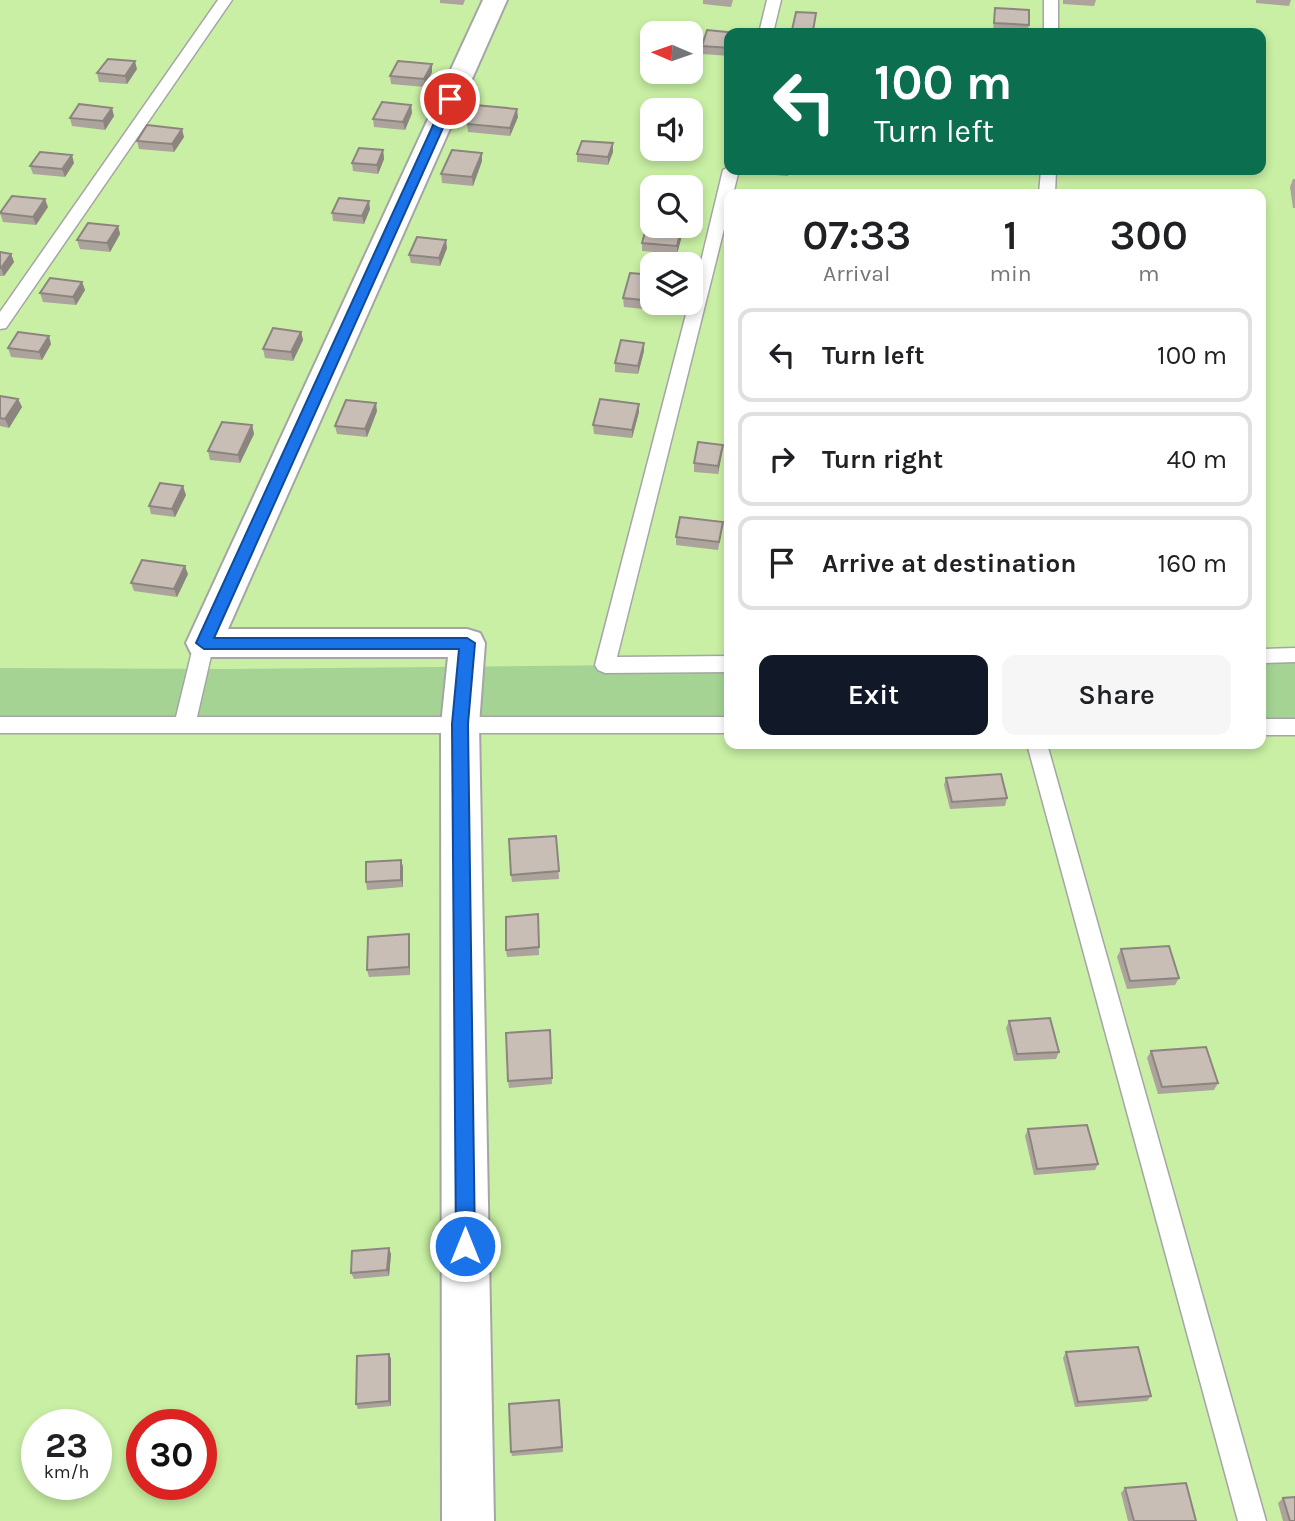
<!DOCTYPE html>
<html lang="en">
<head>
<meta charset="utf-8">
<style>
  body { margin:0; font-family:Karla,sans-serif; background:#f6f6f6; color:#202124; height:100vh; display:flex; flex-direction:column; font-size:26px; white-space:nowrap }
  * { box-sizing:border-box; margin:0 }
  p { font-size:23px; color:#757577 }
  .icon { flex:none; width:38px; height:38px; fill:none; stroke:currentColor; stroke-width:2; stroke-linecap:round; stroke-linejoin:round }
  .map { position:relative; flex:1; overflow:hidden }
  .sheet { position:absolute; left:724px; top:189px; width:542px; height:560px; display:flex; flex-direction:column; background:#fff; border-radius:14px; box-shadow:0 4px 10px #0003 }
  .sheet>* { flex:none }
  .banner { position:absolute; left:724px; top:28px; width:542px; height:147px; border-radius:14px; box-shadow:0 4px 10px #0003; background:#0b6e4f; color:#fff; overflow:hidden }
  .needle { width:46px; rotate:272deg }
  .tools { position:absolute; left:640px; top:21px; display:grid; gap:14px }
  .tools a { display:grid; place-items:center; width:63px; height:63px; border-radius:14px; background:#fff; box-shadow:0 4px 10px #0003; font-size:35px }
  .speed { position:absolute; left:21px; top:1409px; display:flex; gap:14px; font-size:35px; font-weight:700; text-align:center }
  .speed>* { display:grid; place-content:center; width:91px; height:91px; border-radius:50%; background:#fff; box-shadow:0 4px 10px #0003; line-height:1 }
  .speed small { font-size:18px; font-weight:400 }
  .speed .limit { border:10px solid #d22; background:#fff; color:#111 }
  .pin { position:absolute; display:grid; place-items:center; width:60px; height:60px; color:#fff; margin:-30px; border:4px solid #fff; border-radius:50%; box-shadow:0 2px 7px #0007 }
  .me { position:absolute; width:77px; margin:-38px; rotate:0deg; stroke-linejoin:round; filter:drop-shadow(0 0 5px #0008) }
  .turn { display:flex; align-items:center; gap:24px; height:147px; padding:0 35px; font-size:32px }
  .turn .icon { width:91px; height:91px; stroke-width:2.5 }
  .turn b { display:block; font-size:49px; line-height:60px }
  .eta { display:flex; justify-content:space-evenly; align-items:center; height:119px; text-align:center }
  .eta b { font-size:42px; font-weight:600; line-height:49px }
  .primary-button { display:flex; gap:14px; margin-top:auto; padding:14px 35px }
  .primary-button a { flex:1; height:80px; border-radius:14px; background:#111827; color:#fff; font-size:28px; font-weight:600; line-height:80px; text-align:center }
  .primary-button a+a { background:#f6f6f6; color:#202124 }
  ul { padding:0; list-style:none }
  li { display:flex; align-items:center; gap:21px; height:94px; margin:0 14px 10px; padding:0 21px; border:4px solid #e0e0e0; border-radius:14px }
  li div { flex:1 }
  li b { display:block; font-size:26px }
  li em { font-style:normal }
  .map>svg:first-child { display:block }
</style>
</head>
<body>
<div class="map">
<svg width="1295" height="1521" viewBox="0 0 1295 1521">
  <rect width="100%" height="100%" fill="#f0ece3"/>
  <path fill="#c8efa3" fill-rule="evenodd" d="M 0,0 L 1295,0 L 1295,1521 L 0,1521 ZM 653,33 L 691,33 L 691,72 L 653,72 ZM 730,33 L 1262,33 L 1262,170 L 730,170 ZM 653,110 L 691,110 L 691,149 L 653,149 ZM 653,187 L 691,187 L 691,226 L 653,226 ZM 730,194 L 1262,194 L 1262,744 L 730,744 ZM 653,264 L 691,264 L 691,303 L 653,303 ZM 37,1424 L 96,1424 L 96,1484 L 37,1484 ZM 142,1424 L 201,1424 L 201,1484 L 142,1484 Z"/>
  <g fill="#a5d393">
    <path d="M 1295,655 L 1295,727 L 1262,727 L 1262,656 Z"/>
    <path d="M 730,664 L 730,725 L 0,726 L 0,668 L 228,669 Z"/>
  </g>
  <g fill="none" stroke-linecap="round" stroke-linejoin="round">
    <defs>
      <g id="service">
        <path d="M 218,0 L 232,0 L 6,328 L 0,329 L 0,312 Z"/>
        <path d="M 767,0 L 781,0 L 773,33 L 759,33 Z"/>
        <rect x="1044" y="0" width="14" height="33"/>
        <path d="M 730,166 L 730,170 L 739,170 L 733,194 L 730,194 L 730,205 L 617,657 L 730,656 L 730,672 L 605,673 L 598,670 L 595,665 L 689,303 L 691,303 L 723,170 Z"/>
        <path d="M 1041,170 L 1056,170 L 1055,194 L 1039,194 Z"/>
        <path d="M 204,636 L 211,638 L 214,643 L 197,717 L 730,717 L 730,733 L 0,733 L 0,717 L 176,717 L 194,643 L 197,638 Z"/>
        <path d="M 1295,648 L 1295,662 L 1262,663 L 1262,649 Z"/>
        <rect x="1262" y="719" width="33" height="16"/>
        <path d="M 1027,744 L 1047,744 L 1266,1521 L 1238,1521 Z"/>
      </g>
      <path id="minor" d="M 483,0 L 507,0 L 228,629 L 467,629 L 480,633 L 485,643 L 479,725 L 494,1521 L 442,1521 L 441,725 L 448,657 L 204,657 L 191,653 L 186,643 Z"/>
    </defs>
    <use href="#service" stroke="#a5a5a5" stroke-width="3"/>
    <use href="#minor" stroke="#a5a5a5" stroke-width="4"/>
    <use href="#service" fill="#fff" fill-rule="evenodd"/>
    <use href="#minor" fill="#fff" fill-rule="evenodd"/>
  </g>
  <g fill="#aca39d">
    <path d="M 440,0 L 465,0 L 463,5 L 440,3 Z"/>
    <path d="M 703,0 L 733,0 L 731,7 L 703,4 Z"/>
    <path d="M 1063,0 L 1096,0 L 1094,6 L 1063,4 Z"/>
    <path d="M 1256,0 L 1291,0 L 1289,6 L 1256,3 Z"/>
    <path d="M 995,8 L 1029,25 L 1027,33 L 993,31 Z"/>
    <path d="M 816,13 L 813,33 L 792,33 L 792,30 Z"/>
    <path d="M 730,33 L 730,56 L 702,54 L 702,46 Z"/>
    <path d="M 137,69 L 127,84 L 99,82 L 97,73 Z"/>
    <path d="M 432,72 L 425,87 L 391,84 L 390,76 Z"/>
    <path d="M 411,105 L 412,113 L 405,130 L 374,127 L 373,119 Z"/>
    <path d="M 114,116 L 105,130 L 72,126 L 70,118 Z"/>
    <path d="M 518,117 L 510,136 L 468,132 L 467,124 Z"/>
    <path d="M 184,137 L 174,152 L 139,149 L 137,141 Z"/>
    <path d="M 613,143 L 613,152 L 608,165 L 577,162 L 577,154 Z"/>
    <path d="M 383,150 L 384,159 L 378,174 L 353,171 L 352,163 Z"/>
    <path d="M 482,161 L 473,186 L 442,183 L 441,174 Z"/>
    <path d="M 74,163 L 65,177 L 33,174 L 30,166 Z"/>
    <path d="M 751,170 L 789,170 L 788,176 L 751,173 Z"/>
    <path d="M 989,170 L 1019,170 L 1018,172 Z"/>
    <path d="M 1293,179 L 1295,179 L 1295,208 L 1293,208 L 1290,187 Z"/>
    <path d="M 48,207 L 36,225 L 3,222 L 0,213 Z"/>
    <path d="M 370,209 L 364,224 L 333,221 L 332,213 Z"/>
    <path d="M 118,226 L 120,234 L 110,252 L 80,249 L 77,240 Z"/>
    <path d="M 683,232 L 677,254 L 642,251 L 642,243 Z"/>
    <path d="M 447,248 L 440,266 L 411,263 L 409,255 Z"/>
    <path d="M 0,252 L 11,254 L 14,262 L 4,276 L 0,276 Z"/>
    <path d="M 730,267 L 730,295 L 725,295 L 726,286 Z"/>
    <path d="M 653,275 L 653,303 L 655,303 L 653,310 L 624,307 L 623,298 Z"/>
    <path d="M 82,282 L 85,290 L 76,305 L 43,302 L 40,293 Z"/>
    <path d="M 301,332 L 303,340 L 293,361 L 265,358 L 263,349 Z"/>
    <path d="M 644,343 L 644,351 L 638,374 L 615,372 L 615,363 Z"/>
    <path d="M 51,344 L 42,360 L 11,357 L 8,348 Z"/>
    <path d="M 0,396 L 18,399 L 22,407 L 9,428 L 0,426 Z"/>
    <path d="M 377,411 L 367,437 L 337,434 L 335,426 Z"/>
    <path d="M 639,412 L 632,438 L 594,434 L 593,425 Z"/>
    <path d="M 252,425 L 254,434 L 240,463 L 210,460 L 208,451 Z"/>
    <path d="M 723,445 L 722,453 L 718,474 L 694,472 L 694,463 Z"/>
    <path d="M 186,495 L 175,517 L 151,514 L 149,506 Z"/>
    <path d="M 723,522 L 722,530 L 718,550 L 676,545 L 676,537 Z"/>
    <path d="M 188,574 L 177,597 L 134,591 L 131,583 Z"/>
    <path d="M 946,778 L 1007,798 L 1005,806 L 950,809 L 944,785 Z"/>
    <path d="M 556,836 L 559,879 L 512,882 L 511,875 Z"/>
    <path d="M 401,860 L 403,867 L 403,887 L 367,890 L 366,882 Z"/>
    <path d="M 538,914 L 539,955 L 507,957 L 506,950 Z"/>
    <path d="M 409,934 L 410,941 L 410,975 L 369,977 L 367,970 Z"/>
    <path d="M 1121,949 L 1179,978 L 1175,985 L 1127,989 L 1117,957 Z"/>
    <path d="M 1009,1021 L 1059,1052 L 1056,1059 L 1014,1061 L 1006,1028 Z"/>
    <path d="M 550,1030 L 552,1084 L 509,1088 L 508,1081 Z"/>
    <path d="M 1151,1051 L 1218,1083 L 1214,1090 L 1158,1094 L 1147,1058 Z"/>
    <path d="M 1028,1129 L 1098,1164 L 1095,1170 L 1034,1175 L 1025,1136 Z"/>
    <path d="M 391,1254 L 389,1276 L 354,1279 L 351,1273 Z"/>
    <path d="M 1066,1352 L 1151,1396 L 1147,1401 L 1075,1407 L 1063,1358 Z"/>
    <path d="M 389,1354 L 391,1359 L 391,1406 L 358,1409 L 356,1404 Z"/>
    <path d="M 560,1405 L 563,1452 L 512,1456 L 511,1452 Z"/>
    <path d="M 1125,1488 L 1196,1521 L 1128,1521 L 1121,1493 Z"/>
    <path d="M 1283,1498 L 1295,1521 L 1283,1521 L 1278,1503 Z"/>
  </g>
  <g fill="#8c857f">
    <path d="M 135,61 L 137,69 L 127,84 L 125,76 Z"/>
    <path d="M 432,64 L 432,72 L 425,87 L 424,79 Z"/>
    <path d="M 411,105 L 412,113 L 405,130 L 403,122 Z"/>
    <path d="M 112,108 L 114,116 L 105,130 L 103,121 Z"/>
    <path d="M 517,109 L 518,117 L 510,136 L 510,128 Z"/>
    <path d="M 182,129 L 184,137 L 174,152 L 172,144 Z"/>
    <path d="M 613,143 L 613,152 L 608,165 L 608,157 Z"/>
    <path d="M 383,150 L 384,159 L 378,174 L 377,165 Z"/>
    <path d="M 482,153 L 482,161 L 473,186 L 472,177 Z"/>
    <path d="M 72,155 L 74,163 L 65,177 L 62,169 Z"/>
    <path d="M 45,199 L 48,207 L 36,225 L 33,217 Z"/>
    <path d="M 369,201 L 370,209 L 364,224 L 362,216 Z"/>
    <path d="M 118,226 L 120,234 L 110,252 L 107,243 Z"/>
    <path d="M 683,226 L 683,232 L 677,254 L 677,246 Z"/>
    <path d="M 446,240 L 447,248 L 440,266 L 439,258 Z"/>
    <path d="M 11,254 L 14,262 L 4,276 L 1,268 Z"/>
    <path d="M 82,282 L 85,290 L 76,305 L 73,297 Z"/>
    <path d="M 301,332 L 303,340 L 293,361 L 291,352 Z"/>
    <path d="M 49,336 L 51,344 L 42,360 L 39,352 Z"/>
    <path d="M 644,343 L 644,351 L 638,374 L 638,366 Z"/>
    <path d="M 18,399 L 22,407 L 9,428 L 5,419 Z"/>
    <path d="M 376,403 L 377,411 L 367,437 L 365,429 Z"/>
    <path d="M 639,404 L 639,412 L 632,438 L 632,430 Z"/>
    <path d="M 252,425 L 254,434 L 240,463 L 238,455 Z"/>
    <path d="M 723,445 L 722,453 L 718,474 L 718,466 Z"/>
    <path d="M 183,486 L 186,495 L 175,517 L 172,509 Z"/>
    <path d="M 185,566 L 188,574 L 177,597 L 174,589 Z"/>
    <path d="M 401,860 L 403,867 L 403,887 L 401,880 Z"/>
    <path d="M 409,934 L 410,941 L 410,975 L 409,967 Z"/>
    <path d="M 389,1248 L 391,1254 L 389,1276 L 387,1270 Z"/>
    <path d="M 389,1354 L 391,1359 L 391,1406 L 389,1401 Z"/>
  </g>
  <g fill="#c8beb6" stroke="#8c857f" stroke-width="2">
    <path d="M 995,8 L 1029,10 L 1029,25 L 994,23 Z"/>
    <path d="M 796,12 L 816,13 L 813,31 L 792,30 Z"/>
    <path d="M 707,30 L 737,33 L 730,33 L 730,48 L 702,46 Z"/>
    <path d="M 108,59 L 135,61 L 125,76 L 97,73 Z"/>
    <path d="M 398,61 L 432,64 L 424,79 L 390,76 Z"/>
    <path d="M 382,102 L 411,105 L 403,122 L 373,119 Z"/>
    <path d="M 79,104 L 112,108 L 103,121 L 70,118 Z"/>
    <path d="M 475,105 L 517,109 L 510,128 L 467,124 Z"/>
    <path d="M 147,125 L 182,129 L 172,144 L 137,141 Z"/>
    <path d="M 582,141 L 613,143 L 608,157 L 577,154 Z"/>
    <path d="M 359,148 L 383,150 L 377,165 L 352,163 Z"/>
    <path d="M 452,150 L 482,153 L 472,177 L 441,174 Z"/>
    <path d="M 40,152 L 72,155 L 62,169 L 30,166 Z"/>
    <path d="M 1069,193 L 1087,194 L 1069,194 Z"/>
    <path d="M 12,196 L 45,199 L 33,217 L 0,213 Z"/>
    <path d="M 339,198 L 369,201 L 362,216 L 332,213 Z"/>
    <path d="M 648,221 L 653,221 L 653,226 L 682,226 L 677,246 L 642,243 Z"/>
    <path d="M 88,223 L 118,226 L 107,243 L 77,240 Z"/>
    <path d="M 417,237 L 446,240 L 439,258 L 409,255 Z"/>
    <path d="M 0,252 L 11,254 L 1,268 L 0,268 Z"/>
    <path d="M 730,267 L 730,287 L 726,286 Z"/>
    <path d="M 630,273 L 653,275 L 653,301 L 623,298 Z"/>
    <path d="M 50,278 L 82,282 L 73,297 L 40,293 Z"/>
    <path d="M 273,328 L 301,332 L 291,352 L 263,349 Z"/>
    <path d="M 18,332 L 49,336 L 39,352 L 8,348 Z"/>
    <path d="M 621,340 L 644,343 L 638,366 L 615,363 Z"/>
    <path d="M 0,396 L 18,399 L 5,419 L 0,418 Z"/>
    <path d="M 600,399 L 639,404 L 632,430 L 593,425 Z"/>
    <path d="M 346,400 L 376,403 L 365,429 L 335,426 Z"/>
    <path d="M 222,422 L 252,425 L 238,455 L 208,451 Z"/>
    <path d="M 698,442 L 723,445 L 718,466 L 694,463 Z"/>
    <path d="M 160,483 L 183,486 L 172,509 L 149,506 Z"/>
    <path d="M 680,517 L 723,522 L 719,542 L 676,537 Z"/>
    <path d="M 142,560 L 185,566 L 174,589 L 131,583 Z"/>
    <path d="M 1001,774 L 1007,798 L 952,802 L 946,778 Z"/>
    <path d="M 556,836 L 559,871 L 511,875 L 509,839 Z"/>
    <path d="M 401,860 L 401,880 L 366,882 L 366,862 Z"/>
    <path d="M 538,914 L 539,947 L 506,950 L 506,917 Z"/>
    <path d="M 409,934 L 409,967 L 367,970 L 368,937 Z"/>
    <path d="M 1169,946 L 1179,978 L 1130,981 L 1121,949 Z"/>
    <path d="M 1050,1018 L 1059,1052 L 1017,1054 L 1009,1021 Z"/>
    <path d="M 550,1030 L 552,1078 L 508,1081 L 506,1033 Z"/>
    <path d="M 1206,1047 L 1218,1083 L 1162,1087 L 1151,1051 Z"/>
    <path d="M 1087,1125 L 1098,1164 L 1037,1169 L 1028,1129 Z"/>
    <path d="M 389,1248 L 387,1270 L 351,1273 L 352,1251 Z"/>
    <path d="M 1138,1347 L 1151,1396 L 1078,1402 L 1066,1352 Z"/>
    <path d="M 389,1354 L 389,1401 L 356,1404 L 357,1356 Z"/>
    <path d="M 559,1400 L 562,1447 L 511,1452 L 509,1404 Z"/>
    <path d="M 1186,1483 L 1196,1521 L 1134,1521 L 1125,1488 Z"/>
    <path d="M 1295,1497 L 1295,1521 L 1290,1521 L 1283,1498 Z"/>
  </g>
  <path fill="#1a73e8" stroke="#114b97" stroke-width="2" d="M 450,96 L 456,99 L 214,638 L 467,638 L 475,643 L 468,724 L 475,1246 L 472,1253 L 465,1256 L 458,1253 L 456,1246 L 452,724 L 459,649 L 204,649 L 196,643 L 445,99 Z"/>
</svg>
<div class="tools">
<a><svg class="needle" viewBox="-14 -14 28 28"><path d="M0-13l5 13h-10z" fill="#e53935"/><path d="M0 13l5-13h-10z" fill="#757577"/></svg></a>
<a><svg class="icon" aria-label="sound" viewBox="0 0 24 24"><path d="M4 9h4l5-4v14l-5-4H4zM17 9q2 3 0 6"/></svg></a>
<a><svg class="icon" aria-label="search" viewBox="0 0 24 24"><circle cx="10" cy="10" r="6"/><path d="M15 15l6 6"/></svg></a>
<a><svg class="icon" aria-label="layers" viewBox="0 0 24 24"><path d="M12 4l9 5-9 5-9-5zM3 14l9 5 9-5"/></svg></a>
</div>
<div class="speed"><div>23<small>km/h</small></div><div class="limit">30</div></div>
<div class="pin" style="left:450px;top:99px;background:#d93025"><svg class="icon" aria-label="arrive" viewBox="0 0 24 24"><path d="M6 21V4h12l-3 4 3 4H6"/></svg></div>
<svg class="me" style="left:465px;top:1246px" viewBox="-20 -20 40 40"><circle r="17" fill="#1a73e8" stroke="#fff" stroke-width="3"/><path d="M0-11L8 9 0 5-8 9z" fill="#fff"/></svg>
<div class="banner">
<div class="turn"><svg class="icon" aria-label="left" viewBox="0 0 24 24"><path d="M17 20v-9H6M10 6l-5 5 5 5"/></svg><div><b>100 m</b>Turn left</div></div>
</div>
<section class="sheet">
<div class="eta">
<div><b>07:33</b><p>Arrival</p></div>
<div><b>1</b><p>min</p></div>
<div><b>300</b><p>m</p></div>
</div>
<ul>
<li><svg class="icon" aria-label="left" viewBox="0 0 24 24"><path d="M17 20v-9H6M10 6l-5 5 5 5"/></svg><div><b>Turn left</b></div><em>100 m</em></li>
<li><svg class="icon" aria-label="right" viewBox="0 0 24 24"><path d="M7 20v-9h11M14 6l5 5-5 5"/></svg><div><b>Turn right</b></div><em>40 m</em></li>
<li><svg class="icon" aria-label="arrive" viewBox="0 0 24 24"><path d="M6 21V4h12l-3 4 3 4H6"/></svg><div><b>Arrive at destination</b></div><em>160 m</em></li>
</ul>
<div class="primary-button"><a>Exit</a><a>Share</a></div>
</section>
</div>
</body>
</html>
